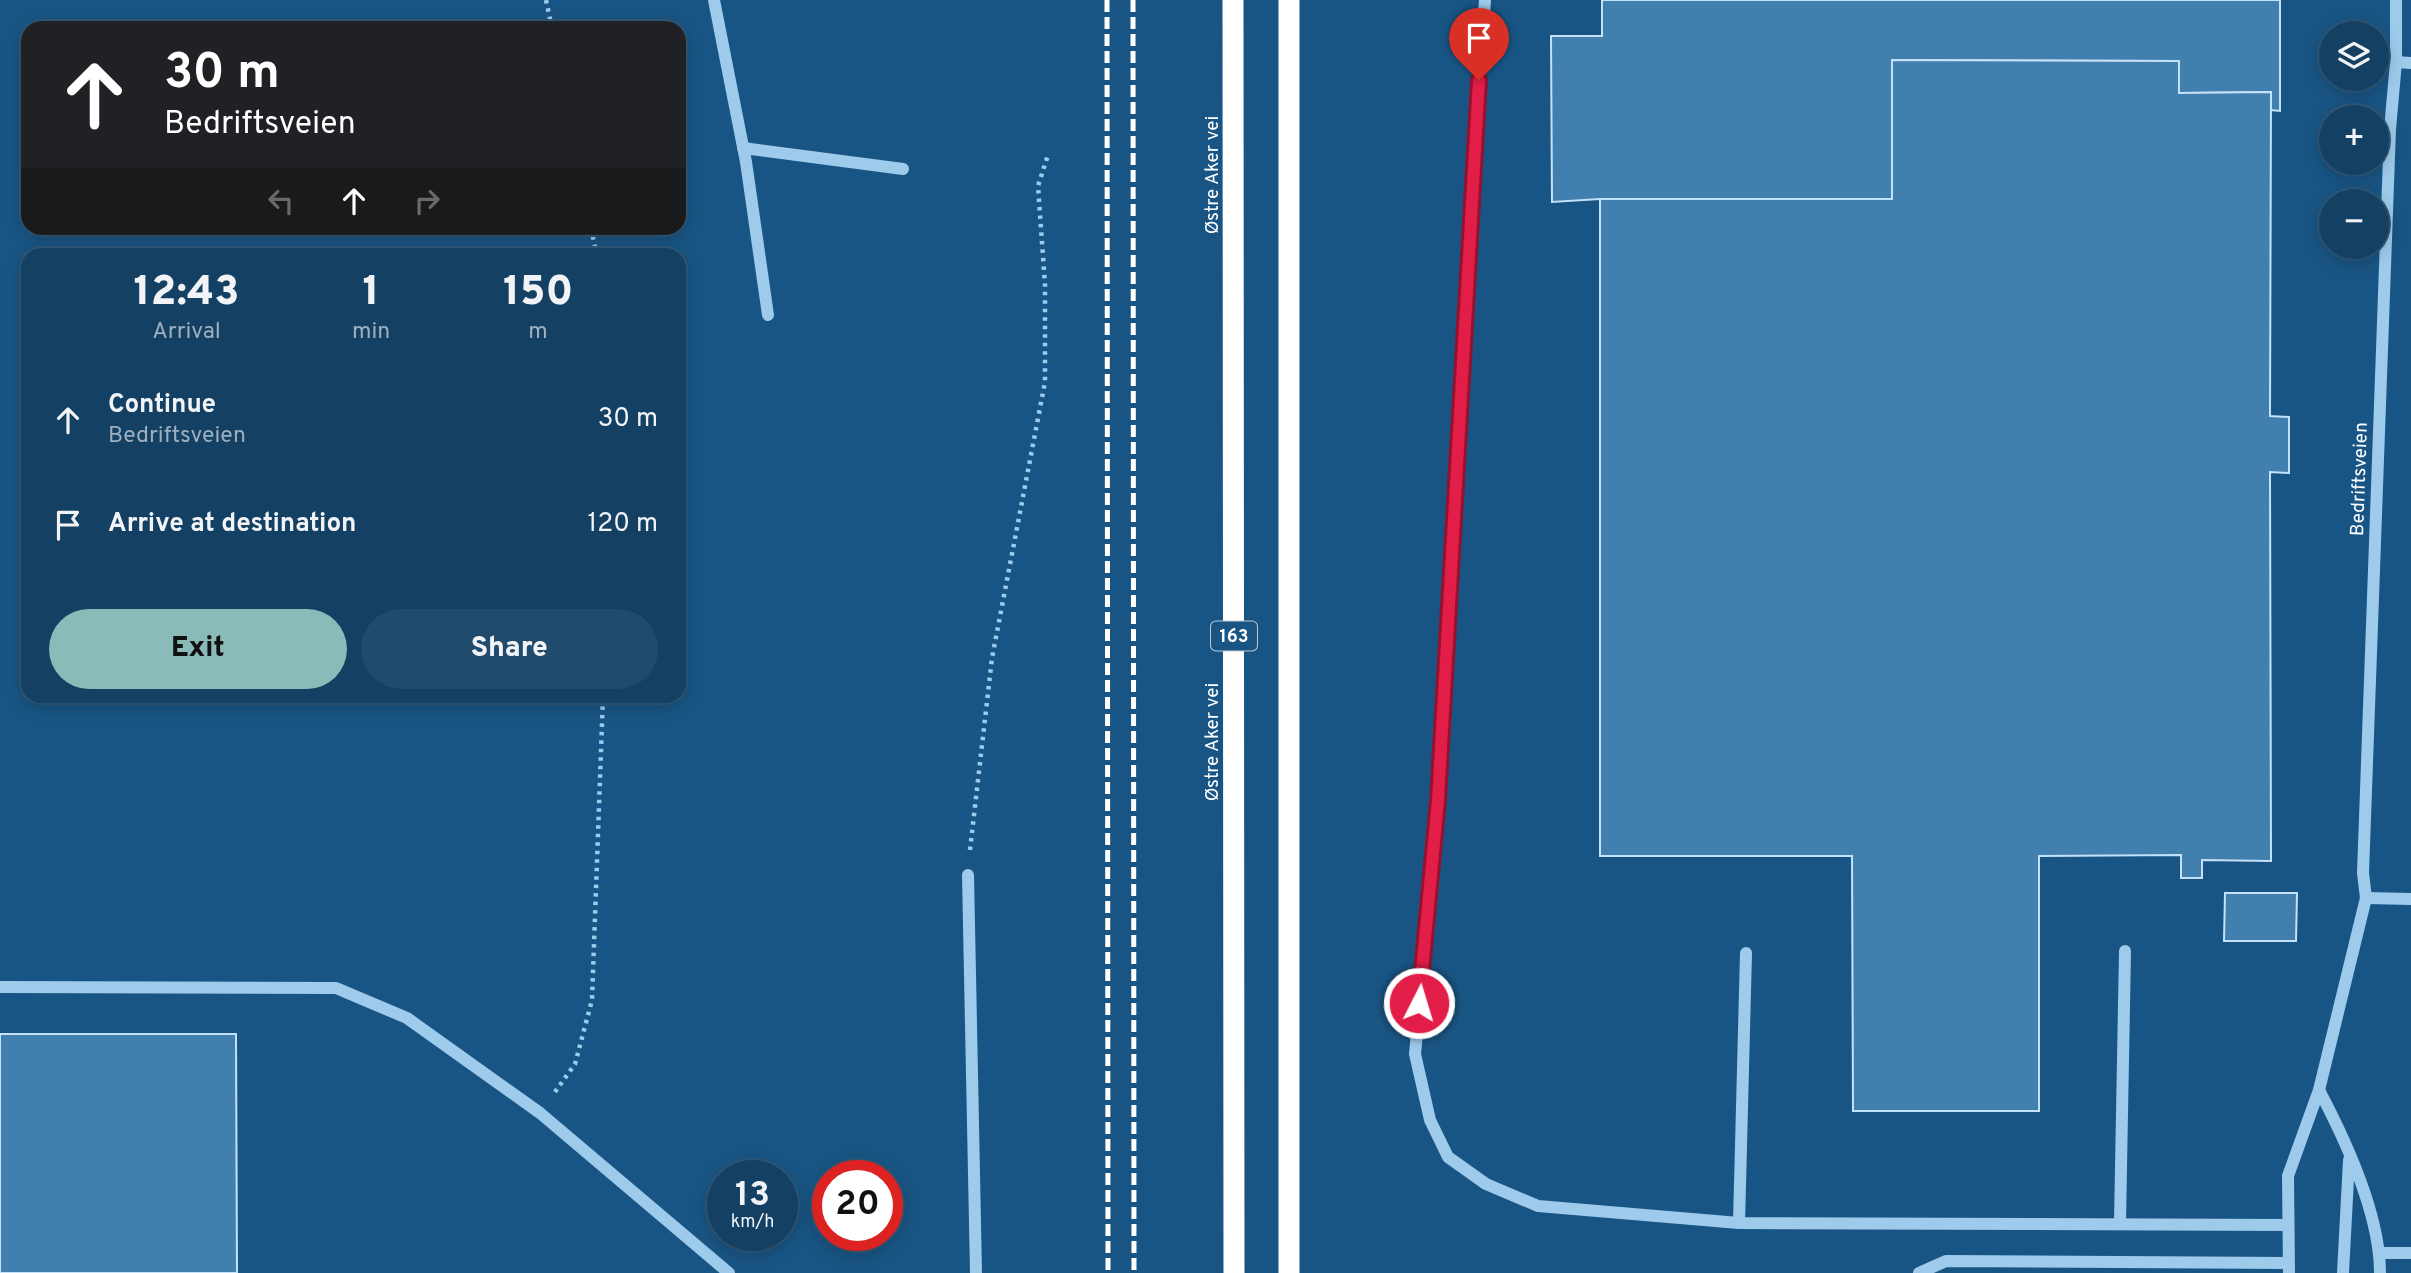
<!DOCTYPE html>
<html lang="en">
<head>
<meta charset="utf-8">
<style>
  body { margin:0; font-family:Overpass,sans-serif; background:#204b6c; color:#f1f3f6; height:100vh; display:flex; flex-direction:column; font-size:26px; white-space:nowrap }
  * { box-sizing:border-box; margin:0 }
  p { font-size:23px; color:#9dafbe }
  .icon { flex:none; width:38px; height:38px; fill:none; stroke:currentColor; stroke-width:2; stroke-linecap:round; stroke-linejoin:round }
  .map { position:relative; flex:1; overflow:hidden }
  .sheet { position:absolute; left:21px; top:248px; width:665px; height:455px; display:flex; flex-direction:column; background:#134063; border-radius:21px; box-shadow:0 4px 18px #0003,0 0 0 2px #325978 }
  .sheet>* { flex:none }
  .guide { position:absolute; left:21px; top:21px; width:665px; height:214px; border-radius:21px; box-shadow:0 4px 18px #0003,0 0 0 2px #325978; background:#202124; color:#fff; overflow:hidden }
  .fabs { position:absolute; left:2319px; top:21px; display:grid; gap:14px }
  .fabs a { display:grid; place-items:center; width:70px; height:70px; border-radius:50%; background:#134063; box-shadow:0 4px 18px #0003,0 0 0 2px #325978; font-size:35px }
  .speed { position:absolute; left:707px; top:1160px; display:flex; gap:14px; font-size:35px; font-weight:700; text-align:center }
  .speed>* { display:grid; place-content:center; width:91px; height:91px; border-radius:50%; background:#134063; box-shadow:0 4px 18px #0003,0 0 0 2px #325978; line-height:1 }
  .speed small { font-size:18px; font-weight:400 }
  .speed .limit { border:10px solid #d22; background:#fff; color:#111 }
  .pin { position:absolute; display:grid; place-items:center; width:60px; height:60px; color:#fff; margin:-72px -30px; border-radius:50% 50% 50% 0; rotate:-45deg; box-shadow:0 0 7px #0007 }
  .pin .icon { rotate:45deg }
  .me { position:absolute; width:77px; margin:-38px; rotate:5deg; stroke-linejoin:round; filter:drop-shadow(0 0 5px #0008) }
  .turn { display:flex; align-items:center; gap:24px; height:147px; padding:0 28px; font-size:32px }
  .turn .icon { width:91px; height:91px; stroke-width:2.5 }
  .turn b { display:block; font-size:49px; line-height:60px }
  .lanes { display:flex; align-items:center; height:66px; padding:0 28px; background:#0003; justify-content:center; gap:35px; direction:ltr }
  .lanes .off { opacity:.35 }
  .eta { display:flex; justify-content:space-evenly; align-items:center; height:119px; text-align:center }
  .eta b { font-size:42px; font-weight:800; line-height:49px }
  .primary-button { display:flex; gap:14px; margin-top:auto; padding:14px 28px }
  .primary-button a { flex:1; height:80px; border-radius:42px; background:#8bbbb9; color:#111; font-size:28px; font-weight:800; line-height:80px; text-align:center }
  .primary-button a+a { background:#204b6c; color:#f1f3f6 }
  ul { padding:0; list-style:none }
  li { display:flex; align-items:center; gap:21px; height:105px; padding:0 28px }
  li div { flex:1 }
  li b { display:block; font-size:26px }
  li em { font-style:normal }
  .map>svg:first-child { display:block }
</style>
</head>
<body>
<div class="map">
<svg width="2411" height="1273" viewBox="0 0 2411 1273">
  <rect width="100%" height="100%" fill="#195584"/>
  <g fill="#417fae" stroke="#c3e2f9" stroke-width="2">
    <path d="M 1602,0 L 2280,0 L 2280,111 L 2271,110 L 2271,92 L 2179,93 L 2179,61 L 1892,60 L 1892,199 L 1600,199 L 1552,202 L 1551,36 L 1602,36 Z"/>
    <path d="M 1892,60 L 2179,61 L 2179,93 L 2271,92 L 2270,416 L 2289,417 L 2289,473 L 2270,472 L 2271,861 L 2202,860 L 2202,878 L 2181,878 L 2181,855 L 2039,856 L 2039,1111 L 1853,1111 L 1852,856 L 1600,856 L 1600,199 L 1892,199 Z"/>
    <path d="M 2225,893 L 2297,893 L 2296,941 L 2224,941 Z"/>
    <path d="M 0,1034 L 236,1034 L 237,1273 L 0,1273 Z"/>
  </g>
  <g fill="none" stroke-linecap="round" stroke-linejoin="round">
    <g stroke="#9ecbec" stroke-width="4.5" stroke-dasharray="3.5 5" stroke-linecap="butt">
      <path d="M 546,0 L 552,28"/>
      <path d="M 591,228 L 597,256"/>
      <path d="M 970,850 L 992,658 L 1045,382 L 1045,285 L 1038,186 L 1048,155"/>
      <path d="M 555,1092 L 575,1064 L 592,1000 L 603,696"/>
    </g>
    <g stroke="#9ecbec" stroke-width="12">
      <path d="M 714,0 L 746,162 L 768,315"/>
      <path d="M 1485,0 L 1471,187 L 1438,800 L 1415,1054 L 1430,1120 L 1448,1157 L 1486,1184 L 1538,1206 L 1739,1223 L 2287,1225"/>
      <path d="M 2396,62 L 2411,63"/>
      <path d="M 743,148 L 903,169"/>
      <path d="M 968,875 L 976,1273"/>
      <path d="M 2366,898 L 2411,899"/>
      <path d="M 0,987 L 336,988 L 407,1018 L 540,1113 L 729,1273"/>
      <path d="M 2319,1090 C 2346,1141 2380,1215 2380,1273"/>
      <path d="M 2120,1222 L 2125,951"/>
      <path d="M 1739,1223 L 1746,953"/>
      <path d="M 2380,1253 L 2411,1253"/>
      <path d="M 1919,1273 L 1946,1261 L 2288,1263"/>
      <path d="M 2289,1273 L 2288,1176 L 2319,1090 L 2366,898 L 2363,873 L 2390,129 L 2396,62 L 2396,0"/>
      <path d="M 2343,1273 L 2349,1160"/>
    </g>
    <g stroke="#fff" stroke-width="21">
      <path d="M 1233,0 L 1234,1273"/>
      <path d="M 1289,0 L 1289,1273"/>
    </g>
    <g stroke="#fff" stroke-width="5" stroke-dasharray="12 5" stroke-linecap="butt">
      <path d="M 1107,0 L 1108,1273"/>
      <path d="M 1133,0 L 1134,1273"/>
    </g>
  </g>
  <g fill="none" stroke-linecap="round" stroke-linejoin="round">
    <defs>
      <path id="route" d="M 1419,1003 L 1438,800 L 1479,80"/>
    </defs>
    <use href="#route" stroke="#92132f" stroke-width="18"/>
    <use href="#route" stroke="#e11d48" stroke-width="12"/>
  </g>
  <g text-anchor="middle" stroke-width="6" stroke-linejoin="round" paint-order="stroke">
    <rect fill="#195584" stroke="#baccda" stroke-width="2" x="1211" y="621.5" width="46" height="29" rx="5"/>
    <g font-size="18" font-weight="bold" fill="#fff">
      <text x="1234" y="642">163</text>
    </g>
    <g font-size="19" fill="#fff" stroke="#195584">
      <text transform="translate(1211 175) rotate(-90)" y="7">Østre Aker vei</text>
      <text transform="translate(2358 479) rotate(-88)" y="7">Bedriftsveien</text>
      <text transform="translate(1211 742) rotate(-90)" y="7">Østre Aker vei</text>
    </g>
  </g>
</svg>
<div class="fabs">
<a><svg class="icon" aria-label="layers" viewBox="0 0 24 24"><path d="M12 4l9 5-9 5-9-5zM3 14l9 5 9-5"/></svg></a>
<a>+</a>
<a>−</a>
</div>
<div class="speed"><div>13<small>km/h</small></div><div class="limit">20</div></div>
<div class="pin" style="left:1479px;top:80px;background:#d93025"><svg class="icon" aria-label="arrive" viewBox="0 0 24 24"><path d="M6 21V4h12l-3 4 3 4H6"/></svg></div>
<svg class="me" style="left:1419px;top:1003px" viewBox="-20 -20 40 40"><circle r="17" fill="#e11d48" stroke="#fff" stroke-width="3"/><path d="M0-11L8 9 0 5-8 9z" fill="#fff"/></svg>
<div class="guide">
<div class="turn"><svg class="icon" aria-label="ahead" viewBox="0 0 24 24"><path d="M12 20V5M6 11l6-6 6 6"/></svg><div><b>30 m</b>Bedriftsveien</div></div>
<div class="lanes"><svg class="icon off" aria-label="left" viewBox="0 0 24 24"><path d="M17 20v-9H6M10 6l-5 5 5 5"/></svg><svg class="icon" aria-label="ahead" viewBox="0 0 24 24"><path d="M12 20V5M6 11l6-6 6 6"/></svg><svg class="icon off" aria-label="right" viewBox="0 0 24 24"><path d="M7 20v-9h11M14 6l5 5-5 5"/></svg></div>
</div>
<section class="sheet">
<div class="eta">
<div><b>12:43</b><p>Arrival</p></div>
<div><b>1</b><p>min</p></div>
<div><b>150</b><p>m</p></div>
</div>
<ul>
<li><svg class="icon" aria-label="ahead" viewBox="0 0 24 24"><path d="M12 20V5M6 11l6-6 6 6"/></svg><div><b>Continue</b><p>Bedriftsveien</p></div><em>30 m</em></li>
<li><svg class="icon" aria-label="arrive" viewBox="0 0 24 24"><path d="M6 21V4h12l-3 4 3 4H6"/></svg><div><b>Arrive at destination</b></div><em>120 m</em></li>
</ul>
<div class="primary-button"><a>Exit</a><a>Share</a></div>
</section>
</div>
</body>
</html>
